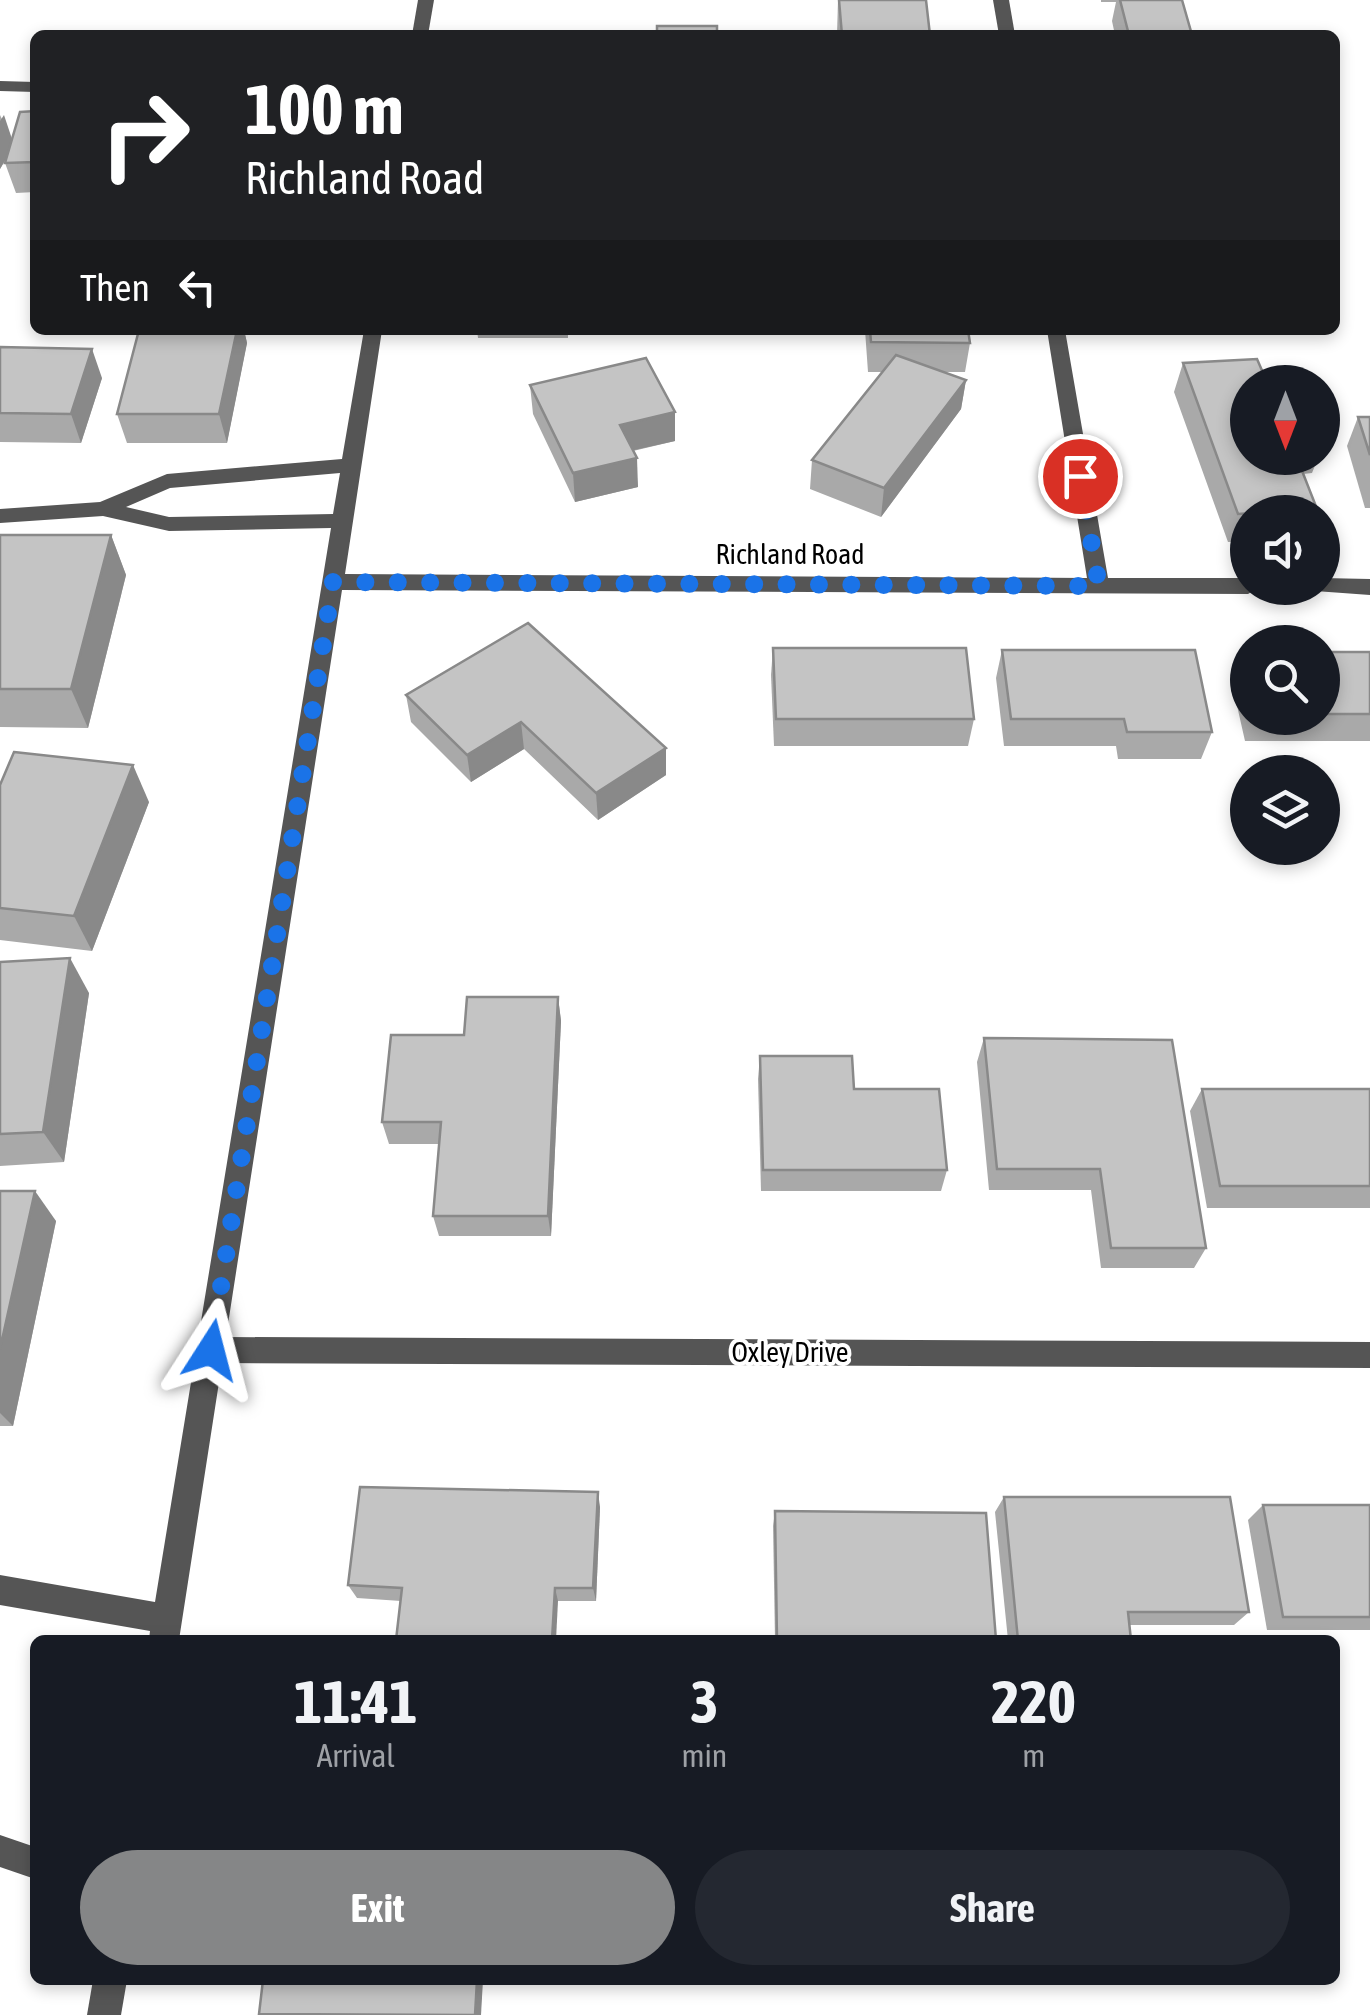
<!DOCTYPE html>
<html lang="en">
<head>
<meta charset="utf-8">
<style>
  body { margin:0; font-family:"Asap Condensed",sans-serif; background:#242831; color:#f1f3f6; height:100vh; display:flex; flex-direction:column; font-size:38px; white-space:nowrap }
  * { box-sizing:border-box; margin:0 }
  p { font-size:32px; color:#9ea1a6 }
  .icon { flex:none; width:55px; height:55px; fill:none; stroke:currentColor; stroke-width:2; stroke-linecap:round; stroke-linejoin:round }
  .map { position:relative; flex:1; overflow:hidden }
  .panel { position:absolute; left:30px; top:1635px; width:1310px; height:350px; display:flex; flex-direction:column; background:#171b24; border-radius:15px; box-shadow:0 5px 15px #0003 }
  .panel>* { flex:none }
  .top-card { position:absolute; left:30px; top:30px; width:1310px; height:305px; border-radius:15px; box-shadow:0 5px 15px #0003; background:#202124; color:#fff; overflow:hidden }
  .needle { width:65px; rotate:180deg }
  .buttons { position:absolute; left:1230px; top:365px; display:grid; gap:20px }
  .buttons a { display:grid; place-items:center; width:110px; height:110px; border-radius:50%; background:#171b24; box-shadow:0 5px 15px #0003; font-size:50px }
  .pin { position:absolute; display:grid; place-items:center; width:85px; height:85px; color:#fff; margin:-42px; border:5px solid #fff; border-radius:50%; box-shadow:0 2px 10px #0007 }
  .me { position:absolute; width:110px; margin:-55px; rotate:9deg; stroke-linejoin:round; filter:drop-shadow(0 0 8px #0008) }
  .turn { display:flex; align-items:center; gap:35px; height:210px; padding:0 50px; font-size:45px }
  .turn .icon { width:130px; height:130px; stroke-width:2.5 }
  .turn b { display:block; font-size:70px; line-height:85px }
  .then { display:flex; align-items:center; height:95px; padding:0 50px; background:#0003; gap:20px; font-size:38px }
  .eta { display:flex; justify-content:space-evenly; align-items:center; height:170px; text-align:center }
  .eta b { font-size:60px; font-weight:700; line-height:70px }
  .primary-button { display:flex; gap:20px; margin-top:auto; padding:20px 50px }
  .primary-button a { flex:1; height:115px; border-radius:60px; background:#858687; color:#fff; font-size:40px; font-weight:700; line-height:115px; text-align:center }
  .primary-button a+a { background:#242831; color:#f1f3f6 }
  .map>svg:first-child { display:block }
</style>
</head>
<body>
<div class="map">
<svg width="1370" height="2015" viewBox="0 0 1370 2015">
  <rect width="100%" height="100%" fill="#fff"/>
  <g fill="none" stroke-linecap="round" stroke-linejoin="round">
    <g fill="#555" fill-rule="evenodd">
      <path d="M 418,0 L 434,0 L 428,35 L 412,35 Z"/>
      <path d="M 993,0 L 1009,0 L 1015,35 L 999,35 Z"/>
      <path d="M 0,81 L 35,82 L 35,92 L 0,91 Z"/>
      <path d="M 364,330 L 382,330 L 345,574 L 1087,578 L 1047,330 L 1065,330 L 1108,578 L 1248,578 L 1248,588 L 1258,588 L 1248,594 L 342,590 L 226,1337 L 1370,1342 L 1370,1368 L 222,1363 L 179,1640 L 149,1640 L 150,1631 L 0,1605 L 0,1575 L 155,1602 L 331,528 L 169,531 L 103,516 L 0,523 L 0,509 L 100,502 L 167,474 L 342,459 ZM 340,473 L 333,514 L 169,517 L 126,507 L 170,488 Z"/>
      <path d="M 1322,578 L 1370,579 L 1370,595 L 1315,591 L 1312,588 L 1322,588 Z"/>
      <path d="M 0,1835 L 35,1847 L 35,1879 L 0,1867 Z"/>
      <path d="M 93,1980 L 127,1980 L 121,2015 L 87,2015 Z"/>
    </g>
  </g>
  <g fill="#a9a9a9">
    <path d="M 838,0 L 930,35 L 837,35 Z"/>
    <path d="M 1101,0 L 1182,0 L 1192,35 L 1115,35 L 1112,21 L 1116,2 L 1101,2 Z"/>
    <path d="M 35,111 L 35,192 L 16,193 L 5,163 L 7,157 L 0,169 L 0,115 L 12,140 Z"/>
    <path d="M 139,330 L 244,330 L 247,343 L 227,443 L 127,443 L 117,414 Z"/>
    <path d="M 477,330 L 568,330 L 568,338 L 478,338 Z"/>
    <path d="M 865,330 L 968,330 L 970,343 L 965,372 L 945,372 L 966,380 L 961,409 L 881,517 L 810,489 L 812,460 L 883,372 L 868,372 Z"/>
    <path d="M 1170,330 L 1253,330 L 1252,332 L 1170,332 Z"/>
    <path d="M 0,347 L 102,378 L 81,443 L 0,442 Z"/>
    <path d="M 1183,363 L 1248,458 L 1318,458 L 1312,473 L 1303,474 L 1317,509 L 1316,512 L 1248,512 L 1248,541 L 1228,542 L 1174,392 Z"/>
    <path d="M 530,385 L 675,441 L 633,451 L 638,487 L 575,502 L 533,414 Z"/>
    <path d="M 1358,417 L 1370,417 L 1370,508 L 1365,508 L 1347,446 Z"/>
    <path d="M 0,535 L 111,535 L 126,575 L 88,728 L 0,727 Z"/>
    <path d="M 773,648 L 974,719 L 968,746 L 774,746 L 771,675 Z"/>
    <path d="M 1002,650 L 1212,732 L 1201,759 L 1118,759 L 1116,746 L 1004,746 L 996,678 Z"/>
    <path d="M 1242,652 L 1248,652 L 1248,718 L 1322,718 L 1322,652 L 1370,652 L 1370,741 L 1245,741 L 1231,679 Z"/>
    <path d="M 406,695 L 666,748 L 666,775 L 598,820 L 524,749 L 471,782 L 411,722 Z"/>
    <path d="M 0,785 L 149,802 L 92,951 L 0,940 Z"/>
    <path d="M 0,962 L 89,993 L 64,1162 L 0,1166 Z"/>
    <path d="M 558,997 L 561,1021 L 551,1236 L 439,1236 L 433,1216 L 439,1144 L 389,1144 L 382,1122 L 464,1035 Z"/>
    <path d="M 984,1038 L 1206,1248 L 1194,1268 L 1101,1268 L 1091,1190 L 989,1190 L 977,1062 Z"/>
    <path d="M 760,1056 L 947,1170 L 941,1191 L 761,1191 L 758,1079 Z"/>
    <path d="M 1202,1089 L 1370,1089 L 1370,1208 L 1207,1208 L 1190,1111 Z"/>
    <path d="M 0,1191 L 56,1221 L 13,1426 L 0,1426 Z"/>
    <path d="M 1004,1497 L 1249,1612 L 1234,1625 L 1129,1625 L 1131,1640 L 1008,1640 L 995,1512 Z"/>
    <path d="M 1263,1505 L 1370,1505 L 1370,1630 L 1267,1630 L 1248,1520 Z"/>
    <path d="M 600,1507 L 596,1601 L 401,1601 L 357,1598 L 348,1585 Z"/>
    <path d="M 775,1511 L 996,1640 L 775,1640 L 773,1526 Z"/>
  </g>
  <g fill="#898989">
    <path d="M 4,115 L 14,145 L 0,169 L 0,121 Z"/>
    <path d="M 237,330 L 244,330 L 247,343 L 227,443 L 219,414 Z"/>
    <path d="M 92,349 L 102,378 L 81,443 L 71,414 Z"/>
    <path d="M 966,380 L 961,409 L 881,517 L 884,488 Z"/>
    <path d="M 675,412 L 675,441 L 621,453 L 620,425 Z"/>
    <path d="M 637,458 L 638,487 L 575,502 L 573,473 Z"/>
    <path d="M 111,535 L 126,575 L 88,728 L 71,689 Z"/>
    <path d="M 521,722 L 524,749 L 471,782 L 467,755 Z"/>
    <path d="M 666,748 L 666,775 L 598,820 L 596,793 Z"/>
    <path d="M 133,765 L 149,802 L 92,951 L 74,916 Z"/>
    <path d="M 70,958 L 89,993 L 64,1162 L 43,1132 Z"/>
    <path d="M 558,997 L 561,1021 L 551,1236 L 548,1216 Z"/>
    <path d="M 35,1191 L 56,1221 L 13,1426 L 0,1413 L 0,1349 Z"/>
    <path d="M 598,1492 L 600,1507 L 596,1601 L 593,1588 Z"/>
    <path d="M 555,1588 L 558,1601 L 556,1640 L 552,1640 Z"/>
    <path d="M 477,1980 L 483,1980 L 481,2015 L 475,2015 Z"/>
  </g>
  <g fill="#c4c4c4" stroke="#898989" stroke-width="2.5">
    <path d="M 839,0 L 926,0 L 930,35 L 842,35 Z"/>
    <path d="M 1120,0 L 1182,0 L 1192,35 L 1129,35 Z"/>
    <rect x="657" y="26" width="60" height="9"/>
    <path d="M 35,111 L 35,162 L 5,163 L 20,112 Z"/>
    <path d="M 139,330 L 237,330 L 219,414 L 117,414 Z"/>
    <path d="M 870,330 L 968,330 L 970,343 L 871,342 Z"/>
    <path d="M 0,347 L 92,349 L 71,414 L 0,413 Z"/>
    <path d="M 896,355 L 966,380 L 884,488 L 812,460 Z"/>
    <path d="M 646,358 L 675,412 L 620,425 L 637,458 L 573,473 L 530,385 Z"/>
    <path d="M 1257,359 L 1267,382 L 1248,382 L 1248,458 L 1297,458 L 1317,509 L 1238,514 L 1183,363 Z"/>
    <path d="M 1358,417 L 1370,417 L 1370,455 Z"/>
    <path d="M 0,535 L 111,535 L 71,689 L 0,689 Z"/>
    <path d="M 528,623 L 666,748 L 596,793 L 521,722 L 467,755 L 406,695 Z"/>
    <path d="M 773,648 L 966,648 L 974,719 L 776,719 Z"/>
    <path d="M 1002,650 L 1195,650 L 1212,732 L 1127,732 L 1124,719 L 1011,719 Z"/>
    <path d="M 1242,652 L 1248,652 L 1248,677 Z"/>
    <rect x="1322" y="652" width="48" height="62"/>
    <path d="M 14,752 L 133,765 L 74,916 L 0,908 L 0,785 Z"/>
    <path d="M 70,958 L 43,1132 L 0,1134 L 0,962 Z"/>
    <path d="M 467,997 L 558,997 L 548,1216 L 433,1216 L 441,1122 L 382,1122 L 391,1035 L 464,1035 Z"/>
    <path d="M 984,1038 L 1172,1040 L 1206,1248 L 1111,1248 L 1100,1169 L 997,1169 Z"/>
    <path d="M 760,1056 L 852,1056 L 854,1089 L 939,1089 L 947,1170 L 763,1170 Z"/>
    <path d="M 1202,1089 L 1370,1089 L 1370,1186 L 1220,1186 Z"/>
    <path d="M 0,1191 L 35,1191 L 0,1349 Z"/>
    <path d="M 360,1487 L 598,1492 L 593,1588 L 555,1588 L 552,1640 L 396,1640 L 402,1588 L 348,1585 Z"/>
    <path d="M 1004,1497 L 1230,1497 L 1249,1612 L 1128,1612 L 1131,1640 L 1018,1640 Z"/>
    <path d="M 1263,1505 L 1370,1505 L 1370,1617 L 1283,1617 Z"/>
    <path d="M 775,1511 L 986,1513 L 996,1640 L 777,1640 Z"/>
    <path d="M 263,1980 L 477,1980 L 475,2015 L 259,2014 Z"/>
  </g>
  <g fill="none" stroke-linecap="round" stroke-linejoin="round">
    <path stroke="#1a73e8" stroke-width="18" stroke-dasharray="0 32.4" d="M 211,1350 L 333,582 L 1099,586 L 1080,476"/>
  </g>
  <g text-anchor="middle" stroke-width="8" stroke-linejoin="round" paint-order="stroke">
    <g font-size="28" fill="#000" stroke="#fff">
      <text x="790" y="564">Richland Road</text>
      <text x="790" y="1362">Oxley Drive</text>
    </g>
  </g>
</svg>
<div class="buttons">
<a><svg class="needle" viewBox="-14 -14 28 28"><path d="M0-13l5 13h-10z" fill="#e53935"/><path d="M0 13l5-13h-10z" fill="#9ea1a6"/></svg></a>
<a><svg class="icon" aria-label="sound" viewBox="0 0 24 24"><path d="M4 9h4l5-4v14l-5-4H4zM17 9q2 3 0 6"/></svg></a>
<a><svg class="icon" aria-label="search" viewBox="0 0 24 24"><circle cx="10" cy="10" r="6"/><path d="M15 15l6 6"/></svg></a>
<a><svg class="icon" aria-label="layers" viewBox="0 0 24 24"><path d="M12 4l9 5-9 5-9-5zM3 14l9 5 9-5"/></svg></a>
</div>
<div class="pin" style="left:1080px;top:476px;background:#d93025"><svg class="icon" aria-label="arrive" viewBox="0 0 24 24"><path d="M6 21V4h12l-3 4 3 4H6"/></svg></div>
<svg class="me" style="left:211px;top:1350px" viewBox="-20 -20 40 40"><path d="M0-17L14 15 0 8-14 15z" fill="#1a73e8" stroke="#fff" stroke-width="4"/></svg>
<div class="top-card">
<div class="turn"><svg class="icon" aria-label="right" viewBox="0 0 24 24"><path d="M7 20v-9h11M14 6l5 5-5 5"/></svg><div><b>100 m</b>Richland Road</div></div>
<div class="then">Then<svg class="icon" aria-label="left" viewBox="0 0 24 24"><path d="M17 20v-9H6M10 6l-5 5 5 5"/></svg></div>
</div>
<section class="panel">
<div class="eta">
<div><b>11:41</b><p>Arrival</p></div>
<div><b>3</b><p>min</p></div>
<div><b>220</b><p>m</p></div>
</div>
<div class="primary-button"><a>Exit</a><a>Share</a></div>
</section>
</div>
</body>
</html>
